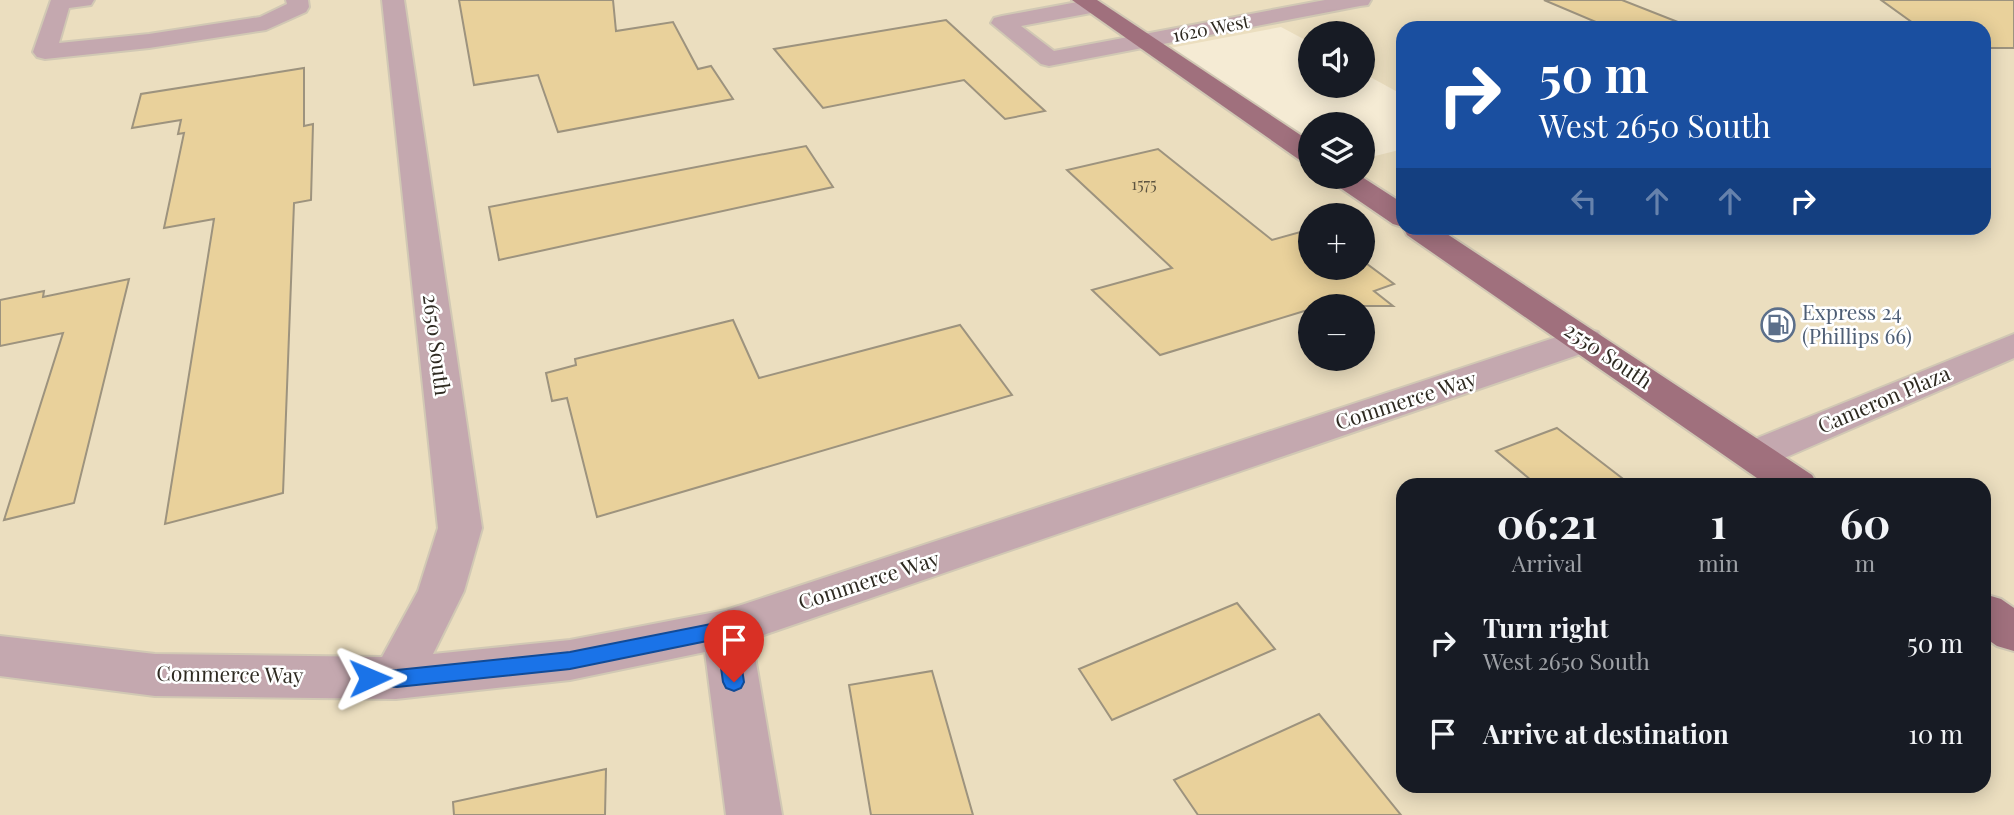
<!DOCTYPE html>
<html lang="en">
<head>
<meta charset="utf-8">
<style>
  body { margin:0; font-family:"Playfair Display",serif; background:#242831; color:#f1f3f6; height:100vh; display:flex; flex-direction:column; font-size:26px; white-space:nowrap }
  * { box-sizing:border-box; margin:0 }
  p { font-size:23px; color:#9ea1a6 }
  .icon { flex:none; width:38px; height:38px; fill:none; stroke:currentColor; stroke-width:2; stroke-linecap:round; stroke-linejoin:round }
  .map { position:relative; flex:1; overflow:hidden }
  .sheet { position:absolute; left:1396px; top:478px; width:595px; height:315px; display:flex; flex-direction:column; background:#171b24; border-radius:21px; box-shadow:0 4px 18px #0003 }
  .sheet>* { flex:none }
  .top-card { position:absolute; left:1396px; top:21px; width:595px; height:214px; border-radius:21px; box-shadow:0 4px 18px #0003; background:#1a4fa0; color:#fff; overflow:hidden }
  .fabs { position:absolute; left:1298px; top:21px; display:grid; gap:14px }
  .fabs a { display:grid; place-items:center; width:77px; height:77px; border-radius:50%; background:#171b24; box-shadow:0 4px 18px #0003; font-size:35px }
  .pin { position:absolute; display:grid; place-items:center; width:60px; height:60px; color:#fff; margin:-72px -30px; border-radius:50% 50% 50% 0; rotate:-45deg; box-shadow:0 0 7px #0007 }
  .pin .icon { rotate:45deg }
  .me { position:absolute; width:77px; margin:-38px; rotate:89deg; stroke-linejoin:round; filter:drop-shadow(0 0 5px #0008) }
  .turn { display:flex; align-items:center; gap:24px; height:147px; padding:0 28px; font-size:32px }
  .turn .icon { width:91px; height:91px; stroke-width:2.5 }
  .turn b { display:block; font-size:49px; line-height:60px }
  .lanes { display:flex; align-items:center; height:66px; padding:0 28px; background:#0003; justify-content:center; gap:35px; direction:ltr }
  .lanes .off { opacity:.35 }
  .eta { display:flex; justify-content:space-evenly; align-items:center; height:119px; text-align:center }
  .eta b { font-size:42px; font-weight:700; line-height:49px }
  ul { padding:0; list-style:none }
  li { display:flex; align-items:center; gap:21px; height:91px; padding:0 28px }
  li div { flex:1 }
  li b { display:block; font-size:26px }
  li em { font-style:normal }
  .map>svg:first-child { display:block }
</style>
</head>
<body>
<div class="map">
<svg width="2014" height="815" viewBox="0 0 2014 815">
  <rect width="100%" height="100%" fill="#f5ebd4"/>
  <path fill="#ebdebf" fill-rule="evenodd" d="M 0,0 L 2014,0 L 2014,815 L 0,815 ZM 1281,27 L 1311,43 L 1311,33 L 1363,33 L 1363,73 L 1403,95 L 1404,28 L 1984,28 L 1984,228 L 1404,228 L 1403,149 L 1363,159 L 1363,177 L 1311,177 L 1311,141 L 1170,48 ZM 1311,215 L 1363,215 L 1363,268 L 1311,268 ZM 1311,306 L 1363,306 L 1363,359 L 1311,359 ZM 1404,485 L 1984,485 L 1984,786 L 1404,786 Z"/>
  <g fill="#e9d19b" stroke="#9d937e" stroke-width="2">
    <path d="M 459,0 L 613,0 L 616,31 L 673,22 L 698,69 L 711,66 L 733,99 L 558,132 L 538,75 L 474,85 Z"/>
    <path d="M 1544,0 L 1622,0 L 1688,26 L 1610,28 Z"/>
    <path d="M 1881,0 L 2014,0 L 2014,48 L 1984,48 L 1984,28 L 1920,28 Z"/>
    <path d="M 946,20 L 1045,111 L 1005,119 L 964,80 L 823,108 L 774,49 Z"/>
    <path d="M 304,68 L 304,126 L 313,124 L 311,200 L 294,203 L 283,493 L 165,524 L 214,219 L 164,228 L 184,133 L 178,134 L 181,120 L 132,128 L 141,94 Z"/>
    <path d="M 806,146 L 833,187 L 499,260 L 489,207 Z"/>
    <path d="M 1158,149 L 1272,240 L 1311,229 L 1311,268 L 1363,268 L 1363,261 L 1394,284 L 1374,291 L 1393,306 L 1339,306 L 1334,302 L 1311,306 L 1311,309 L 1160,355 L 1092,290 L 1172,268 L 1067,170 Z"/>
    <path d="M 129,279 L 74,503 L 4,520 L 63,333 L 0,346 L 0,300 L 44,291 L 43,297 Z"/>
    <path d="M 733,320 L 759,378 L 960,325 L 1012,395 L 597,517 L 567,398 L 552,401 L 546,373 L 576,365 L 575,359 Z"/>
    <path d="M 1557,428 L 1631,485 L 1537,485 L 1496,451 Z"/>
    <path d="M 1237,603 L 1275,649 L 1112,720 L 1079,669 Z"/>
    <path d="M 932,671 L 973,815 L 871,815 L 849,685 Z"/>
    <path d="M 1319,714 L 1401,815 L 1198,815 L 1174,780 Z"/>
    <path d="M 606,769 L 605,815 L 454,815 L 453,802 Z"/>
  </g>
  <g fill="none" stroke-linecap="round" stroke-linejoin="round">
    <defs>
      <g id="minor">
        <path d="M 51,0 L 94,0 L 91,5 L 69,8 L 59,43 L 149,34 L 260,17 L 287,4 L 286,0 L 308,0 L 309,7 L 306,12 L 266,30 L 149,48 L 45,59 L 37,57 L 33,52 Z"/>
        <path d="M 382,0 L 404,0 L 482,528 L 464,591 L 433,654 L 570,640 L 726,610 L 1572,332 L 1585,329 L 1598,332 L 1603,340 L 1598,348 L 752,639 L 782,815 L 726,815 L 705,652 L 570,680 L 396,699 L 155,696 L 0,676 L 0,636 L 155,654 L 382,657 L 418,591 L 438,528 Z"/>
        <path d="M 1088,0 L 1099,1 L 1102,6 L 1099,11 L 1091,13 L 1021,26 L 1054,51 L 1325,0 L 1371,0 L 1368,5 L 1360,6 L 1049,66 L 1041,64 L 991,23 L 994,18 L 1002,16 Z"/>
        <path d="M 2014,334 L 2014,358 L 1768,465 L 1754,469 L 1740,465 L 1734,455 L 1740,445 Z"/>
      </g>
      <g id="major">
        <path d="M 1072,0 L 1097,0 L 1311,142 L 1311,163 L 1301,161 Z"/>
        <path d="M 1329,177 L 1362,177 L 1404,204 L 1404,228 L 1438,228 L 1812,475 L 1818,485 L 1767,485 L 1407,235 L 1403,227 L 1393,224 L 1333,183 Z"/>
        <path d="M 1984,594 L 2001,599 L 2014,608 L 2014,651 L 1997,646 L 1984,637 Z"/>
      </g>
    </defs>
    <use href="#minor" stroke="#d1c8b4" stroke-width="4"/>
    <use href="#major" stroke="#d1c8b4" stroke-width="4"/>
    <use href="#minor" fill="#c4a8af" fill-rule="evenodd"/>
    <use href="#major" fill="#a0707d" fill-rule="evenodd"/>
  </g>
  <path fill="#1a73e8" stroke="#114b97" stroke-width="2" d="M 726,621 L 733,624 L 736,629 L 744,682 L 741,688 L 734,691 L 726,688 L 723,682 L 717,639 L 570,669 L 397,687 L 362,684 L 359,678 L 362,672 L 397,670 L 570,652 Z"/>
  <defs>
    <symbol id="fuel-ring" viewBox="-11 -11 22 22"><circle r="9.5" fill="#fff" stroke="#5c6f8a" stroke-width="1.5"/><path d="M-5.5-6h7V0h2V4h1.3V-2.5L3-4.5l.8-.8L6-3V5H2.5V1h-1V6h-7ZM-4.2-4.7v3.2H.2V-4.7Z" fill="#5c6f8a"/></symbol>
  </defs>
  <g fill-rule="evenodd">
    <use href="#fuel-ring" x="1759" y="306" width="38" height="38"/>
  </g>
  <g text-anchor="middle" stroke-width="5" stroke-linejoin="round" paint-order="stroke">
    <g font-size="16" fill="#5d5440">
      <text x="1144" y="190">1575</text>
    </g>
    <g font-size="18" fill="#2e2a21" stroke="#fff">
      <text transform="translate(1211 29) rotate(-11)" y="6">1620 West</text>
    </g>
    <g font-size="21" fill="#4e5e75" stroke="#fff" text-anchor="start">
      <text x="1802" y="320">Express 24<tspan x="1802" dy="24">(Phillips 66)</tspan></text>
    </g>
    <g font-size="21" fill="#2e2a21" stroke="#fff">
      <text transform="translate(436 345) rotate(83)" y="7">2650 South</text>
      <text transform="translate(1608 356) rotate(34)" y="7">2550 South</text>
      <text transform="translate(1884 400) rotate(-23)" y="7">Cameron Plaza</text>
      <text transform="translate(1406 401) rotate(-18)" y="7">Commerce Way</text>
      <text transform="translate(869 581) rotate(-18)" y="7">Commerce Way</text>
      <text transform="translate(230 675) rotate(1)" y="7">Commerce Way</text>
    </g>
  </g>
</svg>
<div class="fabs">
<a><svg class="icon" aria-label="sound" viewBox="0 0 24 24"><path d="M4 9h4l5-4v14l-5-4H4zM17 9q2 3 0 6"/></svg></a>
<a><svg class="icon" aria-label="layers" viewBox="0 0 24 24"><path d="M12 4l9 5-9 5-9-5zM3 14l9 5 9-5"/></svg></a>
<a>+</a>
<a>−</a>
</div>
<div class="pin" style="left:734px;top:682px;background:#d93025"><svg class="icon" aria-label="arrive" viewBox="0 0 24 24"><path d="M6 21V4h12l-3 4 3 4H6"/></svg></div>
<svg class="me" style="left:370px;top:678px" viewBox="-20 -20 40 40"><path d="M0-17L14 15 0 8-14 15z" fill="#1a73e8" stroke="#fff" stroke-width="4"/></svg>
<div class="top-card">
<div class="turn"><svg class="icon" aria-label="right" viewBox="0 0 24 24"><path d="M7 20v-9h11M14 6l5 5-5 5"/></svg><div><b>50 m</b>West 2650 South</div></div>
<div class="lanes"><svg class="icon off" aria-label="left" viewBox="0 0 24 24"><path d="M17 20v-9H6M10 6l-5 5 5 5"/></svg><svg class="icon off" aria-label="ahead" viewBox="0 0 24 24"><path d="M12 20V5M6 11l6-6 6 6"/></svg><svg class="icon off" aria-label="ahead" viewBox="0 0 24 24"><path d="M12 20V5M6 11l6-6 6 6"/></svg><svg class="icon" aria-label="right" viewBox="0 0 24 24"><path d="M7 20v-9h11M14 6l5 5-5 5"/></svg></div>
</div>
<section class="sheet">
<div class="eta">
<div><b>06:21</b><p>Arrival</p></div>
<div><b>1</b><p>min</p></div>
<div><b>60</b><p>m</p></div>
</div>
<ul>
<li><svg class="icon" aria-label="right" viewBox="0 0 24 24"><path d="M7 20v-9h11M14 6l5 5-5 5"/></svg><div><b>Turn right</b><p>West 2650 South</p></div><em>50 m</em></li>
<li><svg class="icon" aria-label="arrive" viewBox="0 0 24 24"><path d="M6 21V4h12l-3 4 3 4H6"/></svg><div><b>Arrive at destination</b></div><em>10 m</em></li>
</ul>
</section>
</div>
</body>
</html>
